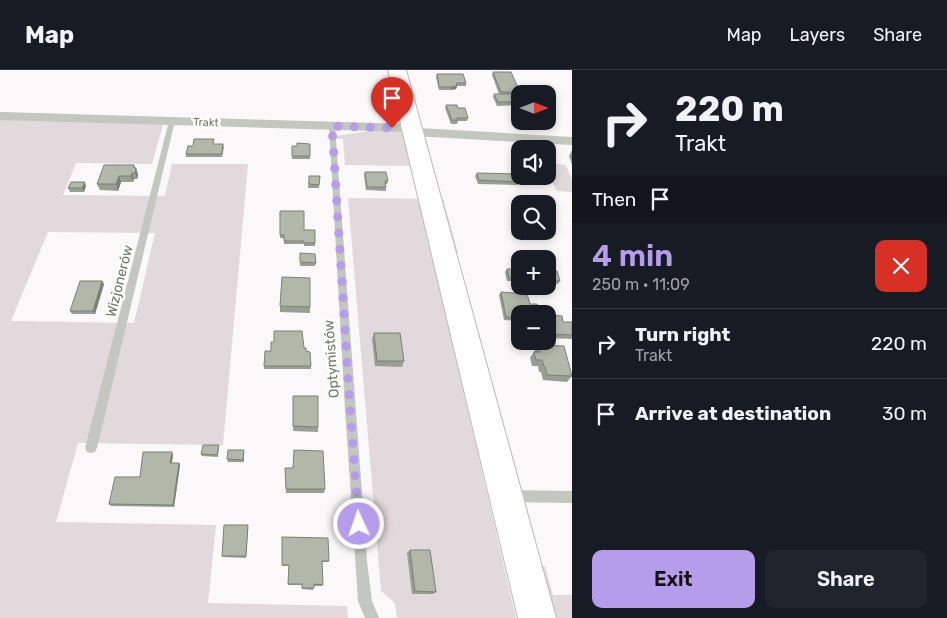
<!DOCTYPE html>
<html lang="en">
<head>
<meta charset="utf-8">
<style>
  body { margin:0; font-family:Rubik,sans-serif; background:#20242c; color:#f1f3f6; height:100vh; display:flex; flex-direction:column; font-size:19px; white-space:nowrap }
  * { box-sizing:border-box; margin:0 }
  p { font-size:16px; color:#9ea1a6 }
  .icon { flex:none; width:28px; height:28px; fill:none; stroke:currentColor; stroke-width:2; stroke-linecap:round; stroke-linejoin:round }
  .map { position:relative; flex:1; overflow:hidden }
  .sheet { display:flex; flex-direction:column; background:#171b24; width:375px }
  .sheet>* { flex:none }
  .guide { background:#171b24; color:#f1f3f6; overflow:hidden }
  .needle { width:32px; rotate:90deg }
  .fabs { position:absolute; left:511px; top:15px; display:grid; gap:10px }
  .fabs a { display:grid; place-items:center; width:45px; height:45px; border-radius:10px; background:#171b24; box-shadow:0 2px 8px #0003; font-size:25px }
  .pin { position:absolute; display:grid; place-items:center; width:42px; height:42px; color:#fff; margin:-51px -21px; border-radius:50% 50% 50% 0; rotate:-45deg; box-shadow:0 0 5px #0007 }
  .pin .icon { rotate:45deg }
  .me { position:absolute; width:55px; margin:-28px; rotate:357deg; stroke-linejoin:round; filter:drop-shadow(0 0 4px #0008) }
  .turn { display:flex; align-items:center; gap:18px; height:105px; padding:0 20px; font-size:22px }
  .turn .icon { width:65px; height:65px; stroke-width:2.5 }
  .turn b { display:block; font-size:35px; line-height:42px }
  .then { display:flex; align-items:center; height:48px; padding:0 20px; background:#0003; gap:10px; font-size:19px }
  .round { display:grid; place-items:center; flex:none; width:52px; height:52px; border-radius:10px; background:#20242c }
  .head { display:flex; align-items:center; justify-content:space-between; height:85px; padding:0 20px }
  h1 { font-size:30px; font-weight:600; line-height:38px; color:#b69deb }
  .button { display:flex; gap:10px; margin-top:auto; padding:10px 20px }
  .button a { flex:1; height:58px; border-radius:10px; background:#b69deb; color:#111; font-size:20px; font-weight:600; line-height:58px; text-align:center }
  .button a+a { background:#20242c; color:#f1f3f6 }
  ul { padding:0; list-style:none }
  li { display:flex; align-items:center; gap:15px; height:70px; padding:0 20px; border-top:1px solid #363941 }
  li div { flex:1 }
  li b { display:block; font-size:19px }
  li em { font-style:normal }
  header { display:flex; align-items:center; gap:30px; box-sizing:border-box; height:70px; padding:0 25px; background:#171b24; border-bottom:1px solid #363941 }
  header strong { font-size:24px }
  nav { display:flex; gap:28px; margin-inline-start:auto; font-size:18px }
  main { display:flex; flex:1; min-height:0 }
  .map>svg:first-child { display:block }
</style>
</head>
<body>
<header>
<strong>Map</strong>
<nav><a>Map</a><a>Layers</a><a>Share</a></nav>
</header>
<main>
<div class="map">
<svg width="572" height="548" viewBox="0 0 572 548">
  <rect width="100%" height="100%" fill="#faf8f9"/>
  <g fill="#e1d9db" fill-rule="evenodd">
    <path d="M 0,42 L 165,48 L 152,94 L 76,93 L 63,125 L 165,126 L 172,94 L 248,94 L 223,375 L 78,373 L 56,452 L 216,455 L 208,533 L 347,536 L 348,548 L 0,548 ZM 48,162 L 155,163 L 134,253 L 11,251 Z"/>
    <path d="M 400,56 L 403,66 L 425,67 L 431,88 L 409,88 L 410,96 L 345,95 L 343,69 L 324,68 Z"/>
    <path d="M 548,93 L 566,95 L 572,110 L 572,122 L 556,121 L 548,100 Z"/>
    <path d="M 348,128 L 443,129 L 458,183 L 431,183 L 516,548 L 397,548 L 395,533 L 381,521 Z"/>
    <path d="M 539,496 L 545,496 L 553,525 L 572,525 L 572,548 L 546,548 Z"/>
  </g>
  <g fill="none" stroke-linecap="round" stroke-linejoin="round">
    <defs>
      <path id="secondary" d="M 388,0 L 406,0 L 556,548 L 518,548 Z"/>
    </defs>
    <use href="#secondary" stroke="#b6bcb1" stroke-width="2"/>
    <g fill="#c3c7bf" fill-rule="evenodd">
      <path d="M 172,49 L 175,51 L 97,378 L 95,382 L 91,383 L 87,382 L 85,378 L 169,51 Z"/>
      <path d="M 332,54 L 335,56 L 367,491 L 372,531 L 379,548 L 365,548 L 358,531 L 345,339 L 329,56 Z"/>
      <path d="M 509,420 L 572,421 L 572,433 L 509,432 L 505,430 L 503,426 L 505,422 Z"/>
    </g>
    <path fill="#c3c7bf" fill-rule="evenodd" d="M 0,42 L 412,54 L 417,55 L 419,58 L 572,67 L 572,75 L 413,66 L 406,62 L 0,50 Z"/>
    <use href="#secondary" fill="#fff" fill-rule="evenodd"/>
  </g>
  <g fill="#989e92">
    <path d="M 493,2 L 520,22 L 519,24 L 520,24 L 520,35 L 497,36 L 493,27 L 494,24 L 499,24 L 492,5 Z"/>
    <path d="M 437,4 L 466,13 L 466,16 L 457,16 L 456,19 L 451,20 L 439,20 L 436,7 Z"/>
    <path d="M 446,35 L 458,38 L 468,48 L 467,51 L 458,51 L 457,54 L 451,54 L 445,38 Z"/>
    <path d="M 214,74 L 223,74 L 224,77 L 222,87 L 186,87 L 186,84 L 193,76 Z"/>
    <path d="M 310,74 L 310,89 L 292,89 L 292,76 L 297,76 Z"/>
    <path d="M 572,80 L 572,95 L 569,86 Z"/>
    <path d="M 135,98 L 136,98 L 138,105 L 137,109 L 134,109 L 133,112 L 121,112 L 118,121 L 100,120 L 97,114 Z"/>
    <path d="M 365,102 L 388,111 L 387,114 L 386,114 L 386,121 L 366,120 L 364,105 Z"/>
    <path d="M 477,103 L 518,112 L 517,115 L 478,114 L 475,106 Z"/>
    <path d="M 309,106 L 320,106 L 319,118 L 308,118 Z"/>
    <path d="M 523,106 L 541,106 L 540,108 L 524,108 Z"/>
    <path d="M 86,116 L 84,122 L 70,122 L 68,118 Z"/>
    <path d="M 280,141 L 304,160 L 315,173 L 315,176 L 304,176 L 304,174 L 284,174 L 284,168 L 280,168 Z"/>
    <path d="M 300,183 L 316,193 L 315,196 L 300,196 Z"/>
    <path d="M 507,199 L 520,199 L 520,212 L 507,211 L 505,202 Z"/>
    <path d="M 548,201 L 560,211 L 558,214 L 548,213 Z"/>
    <path d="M 102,211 L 104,214 L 95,244 L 72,244 L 70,241 Z"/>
    <path d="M 501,222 L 520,244 L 520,251 L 504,250 L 499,225 Z"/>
    <path d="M 280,236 L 310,237 L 310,243 L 280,242 Z"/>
    <path d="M 548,245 L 563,252 L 572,252 L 572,269 L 548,268 Z"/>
    <path d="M 374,263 L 404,291 L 402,297 L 375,296 L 372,269 Z"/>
    <path d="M 538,275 L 572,306 L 567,312 L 543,310 L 541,302 L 539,302 L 538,296 L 532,296 L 530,288 Z"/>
    <path d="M 304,278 L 306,281 L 311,296 L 311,299 L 264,299 L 264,296 L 271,281 Z"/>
    <path d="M 293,326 L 318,357 L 318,362 L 293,361 Z"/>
    <path d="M 219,378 L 218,387 L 202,386 L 201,384 Z"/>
    <path d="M 244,380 L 244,392 L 228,392 L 227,389 Z"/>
    <path d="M 173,385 L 172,393 L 179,393 L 180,395 L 174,437 L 111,436 L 109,434 L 140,407 Z"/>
    <path d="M 285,398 L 325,419 L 324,423 L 286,423 Z"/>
    <path d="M 248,457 L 246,488 L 223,487 L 222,486 Z"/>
    <path d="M 282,467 L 329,491 L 328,492 L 322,492 L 322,516 L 314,516 L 313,520 L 302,519 L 302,515 L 288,515 L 289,496 L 282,496 Z"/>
    <path d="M 410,480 L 436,522 L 433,524 L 412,524 L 407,483 Z"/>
  </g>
  <g fill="#7c8177">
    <path d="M 457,16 L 456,19 L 451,20 L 452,17 Z"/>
    <path d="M 134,95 L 136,100 L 136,98 L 138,105 L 137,109 L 134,98 Z"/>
    <path d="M 132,103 L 134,109 L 133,112 L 131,106 Z"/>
    <path d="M 119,106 L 121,112 L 118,121 L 116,114 Z"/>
    <path d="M 85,112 L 86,116 L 84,122 L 82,118 Z"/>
    <path d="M 102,211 L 104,214 L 95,244 L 93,241 Z"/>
    <path d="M 172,382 L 173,385 L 171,395 L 170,393 Z"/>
    <path d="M 179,393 L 180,395 L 174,437 L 173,435 Z"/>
  </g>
  <g fill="#b1b8aa" stroke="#7c8177">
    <path d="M 493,2 L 511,2 L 520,22 L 501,22 Z"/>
    <path d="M 437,4 L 463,4 L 466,13 L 456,13 L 457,16 L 452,17 L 439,17 Z"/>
    <path d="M 494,24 L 520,24 L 520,32 L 498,32 Z"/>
    <path d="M 446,35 L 457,35 L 458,38 L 465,38 L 468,48 L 457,48 L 458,50 L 452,50 Z"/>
    <path d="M 194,69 L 214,69 L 213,74 L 223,74 L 222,84 L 186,84 L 188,76 L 193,76 Z"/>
    <path d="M 297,73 L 310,74 L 310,86 L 292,86 L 292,76 L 297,76 Z"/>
    <path d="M 104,95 L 134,95 L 134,98 L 136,98 L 135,103 L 132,103 L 131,106 L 119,106 L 116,114 L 97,114 Z"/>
    <path d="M 365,102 L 386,102 L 388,111 L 385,111 L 386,117 L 367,117 Z"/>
    <path d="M 477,103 L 516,104 L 518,112 L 479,110 Z"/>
    <path d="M 309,106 L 320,106 L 319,115 L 309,114 Z"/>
    <path d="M 71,112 L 85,112 L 82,118 L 68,118 Z"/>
    <path d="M 280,141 L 304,141 L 304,160 L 315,160 L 315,173 L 304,173 L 304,171 L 284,171 L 284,165 L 280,165 Z"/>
    <path d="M 300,183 L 315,184 L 316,193 L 300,192 Z"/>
    <path d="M 507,199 L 520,199 L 520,208 L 509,208 Z"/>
    <path d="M 548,201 L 557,201 L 560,211 L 548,210 Z"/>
    <path d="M 282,207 L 310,208 L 310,237 L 280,236 Z"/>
    <path d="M 80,211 L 102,211 L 93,241 L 70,241 Z"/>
    <path d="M 501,222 L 527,224 L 530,234 L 537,234 L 541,244 L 520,244 L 520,248 L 506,247 Z"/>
    <path d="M 548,245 L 562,246 L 563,252 L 572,252 L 572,265 L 548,264 Z"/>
    <path d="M 274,261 L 302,261 L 304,278 L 306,278 L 306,281 L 310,282 L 311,296 L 264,296 L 265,281 L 271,281 L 271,272 L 274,272 Z"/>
    <path d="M 374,263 L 400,263 L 404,291 L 377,291 Z"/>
    <path d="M 538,275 L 564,276 L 572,306 L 547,305 L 545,297 L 544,296 L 542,290 L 536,290 L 534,282 L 540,282 Z"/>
    <path d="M 293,326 L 318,326 L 318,357 L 293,356 Z"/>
    <path d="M 203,375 L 219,375 L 217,385 L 201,384 Z"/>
    <path d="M 228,380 L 244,380 L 243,390 L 227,389 Z"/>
    <path d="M 294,380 L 323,381 L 325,419 L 286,419 L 285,398 L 293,398 Z"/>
    <path d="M 143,382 L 172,382 L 170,393 L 179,393 L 173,435 L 109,434 L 115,407 L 140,407 Z"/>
    <path d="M 224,455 L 248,455 L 246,486 L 222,486 Z"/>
    <path d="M 282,467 L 328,468 L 329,491 L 322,491 L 323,515 L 314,514 L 314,518 L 302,518 L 302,514 L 288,514 L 289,495 L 282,495 Z"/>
    <path d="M 410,480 L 430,480 L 436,522 L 415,521 Z"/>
  </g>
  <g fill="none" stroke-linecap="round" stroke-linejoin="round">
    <path stroke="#b69deb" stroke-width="9" stroke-dasharray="0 16.2" d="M 359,454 L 350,339 L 332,56 L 392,58"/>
  </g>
  <g text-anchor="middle" stroke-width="5" stroke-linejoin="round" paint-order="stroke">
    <g font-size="11" fill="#6d7b61" stroke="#fff">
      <text transform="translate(206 52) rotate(2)" y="4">Trakt</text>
    </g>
    <g font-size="14" fill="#6d7b61" stroke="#fff">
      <text transform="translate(119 211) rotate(-76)" y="5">Wizjonerów</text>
      <text transform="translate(331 289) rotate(-94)" y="5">Optymistów</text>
    </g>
  </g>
</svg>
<div class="fabs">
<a><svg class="needle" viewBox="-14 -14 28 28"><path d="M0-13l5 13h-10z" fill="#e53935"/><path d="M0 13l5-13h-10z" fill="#9ea1a6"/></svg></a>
<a><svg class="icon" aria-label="sound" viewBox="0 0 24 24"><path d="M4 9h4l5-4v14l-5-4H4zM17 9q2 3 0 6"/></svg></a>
<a><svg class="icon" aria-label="search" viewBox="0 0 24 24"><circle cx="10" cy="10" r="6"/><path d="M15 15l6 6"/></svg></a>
<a>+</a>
<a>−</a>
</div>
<div class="pin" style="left:392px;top:58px;background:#d93025"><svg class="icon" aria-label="arrive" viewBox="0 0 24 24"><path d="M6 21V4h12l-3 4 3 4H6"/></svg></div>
<svg class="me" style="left:359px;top:454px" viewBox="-20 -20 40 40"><circle r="17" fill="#b69deb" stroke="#fff" stroke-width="3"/><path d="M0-11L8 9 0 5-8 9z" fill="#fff"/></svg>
</div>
<section class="sheet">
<div class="guide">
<div class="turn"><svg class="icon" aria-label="right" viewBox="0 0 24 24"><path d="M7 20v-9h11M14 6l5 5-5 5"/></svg><div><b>220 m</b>Trakt</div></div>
<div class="then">Then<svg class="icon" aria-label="arrive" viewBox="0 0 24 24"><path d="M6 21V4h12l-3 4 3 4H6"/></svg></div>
</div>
<div class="head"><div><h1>4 min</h1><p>250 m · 11:09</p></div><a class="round" style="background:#d93025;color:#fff"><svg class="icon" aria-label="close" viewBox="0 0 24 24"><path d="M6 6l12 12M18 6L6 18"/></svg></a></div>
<ul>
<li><svg class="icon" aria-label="right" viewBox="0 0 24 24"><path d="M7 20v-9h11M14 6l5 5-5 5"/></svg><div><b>Turn right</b><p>Trakt</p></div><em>220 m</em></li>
<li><svg class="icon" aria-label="arrive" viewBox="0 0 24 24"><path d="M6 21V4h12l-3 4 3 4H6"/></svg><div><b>Arrive at destination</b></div><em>30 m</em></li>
</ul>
<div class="button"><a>Exit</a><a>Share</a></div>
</section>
</main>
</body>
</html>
